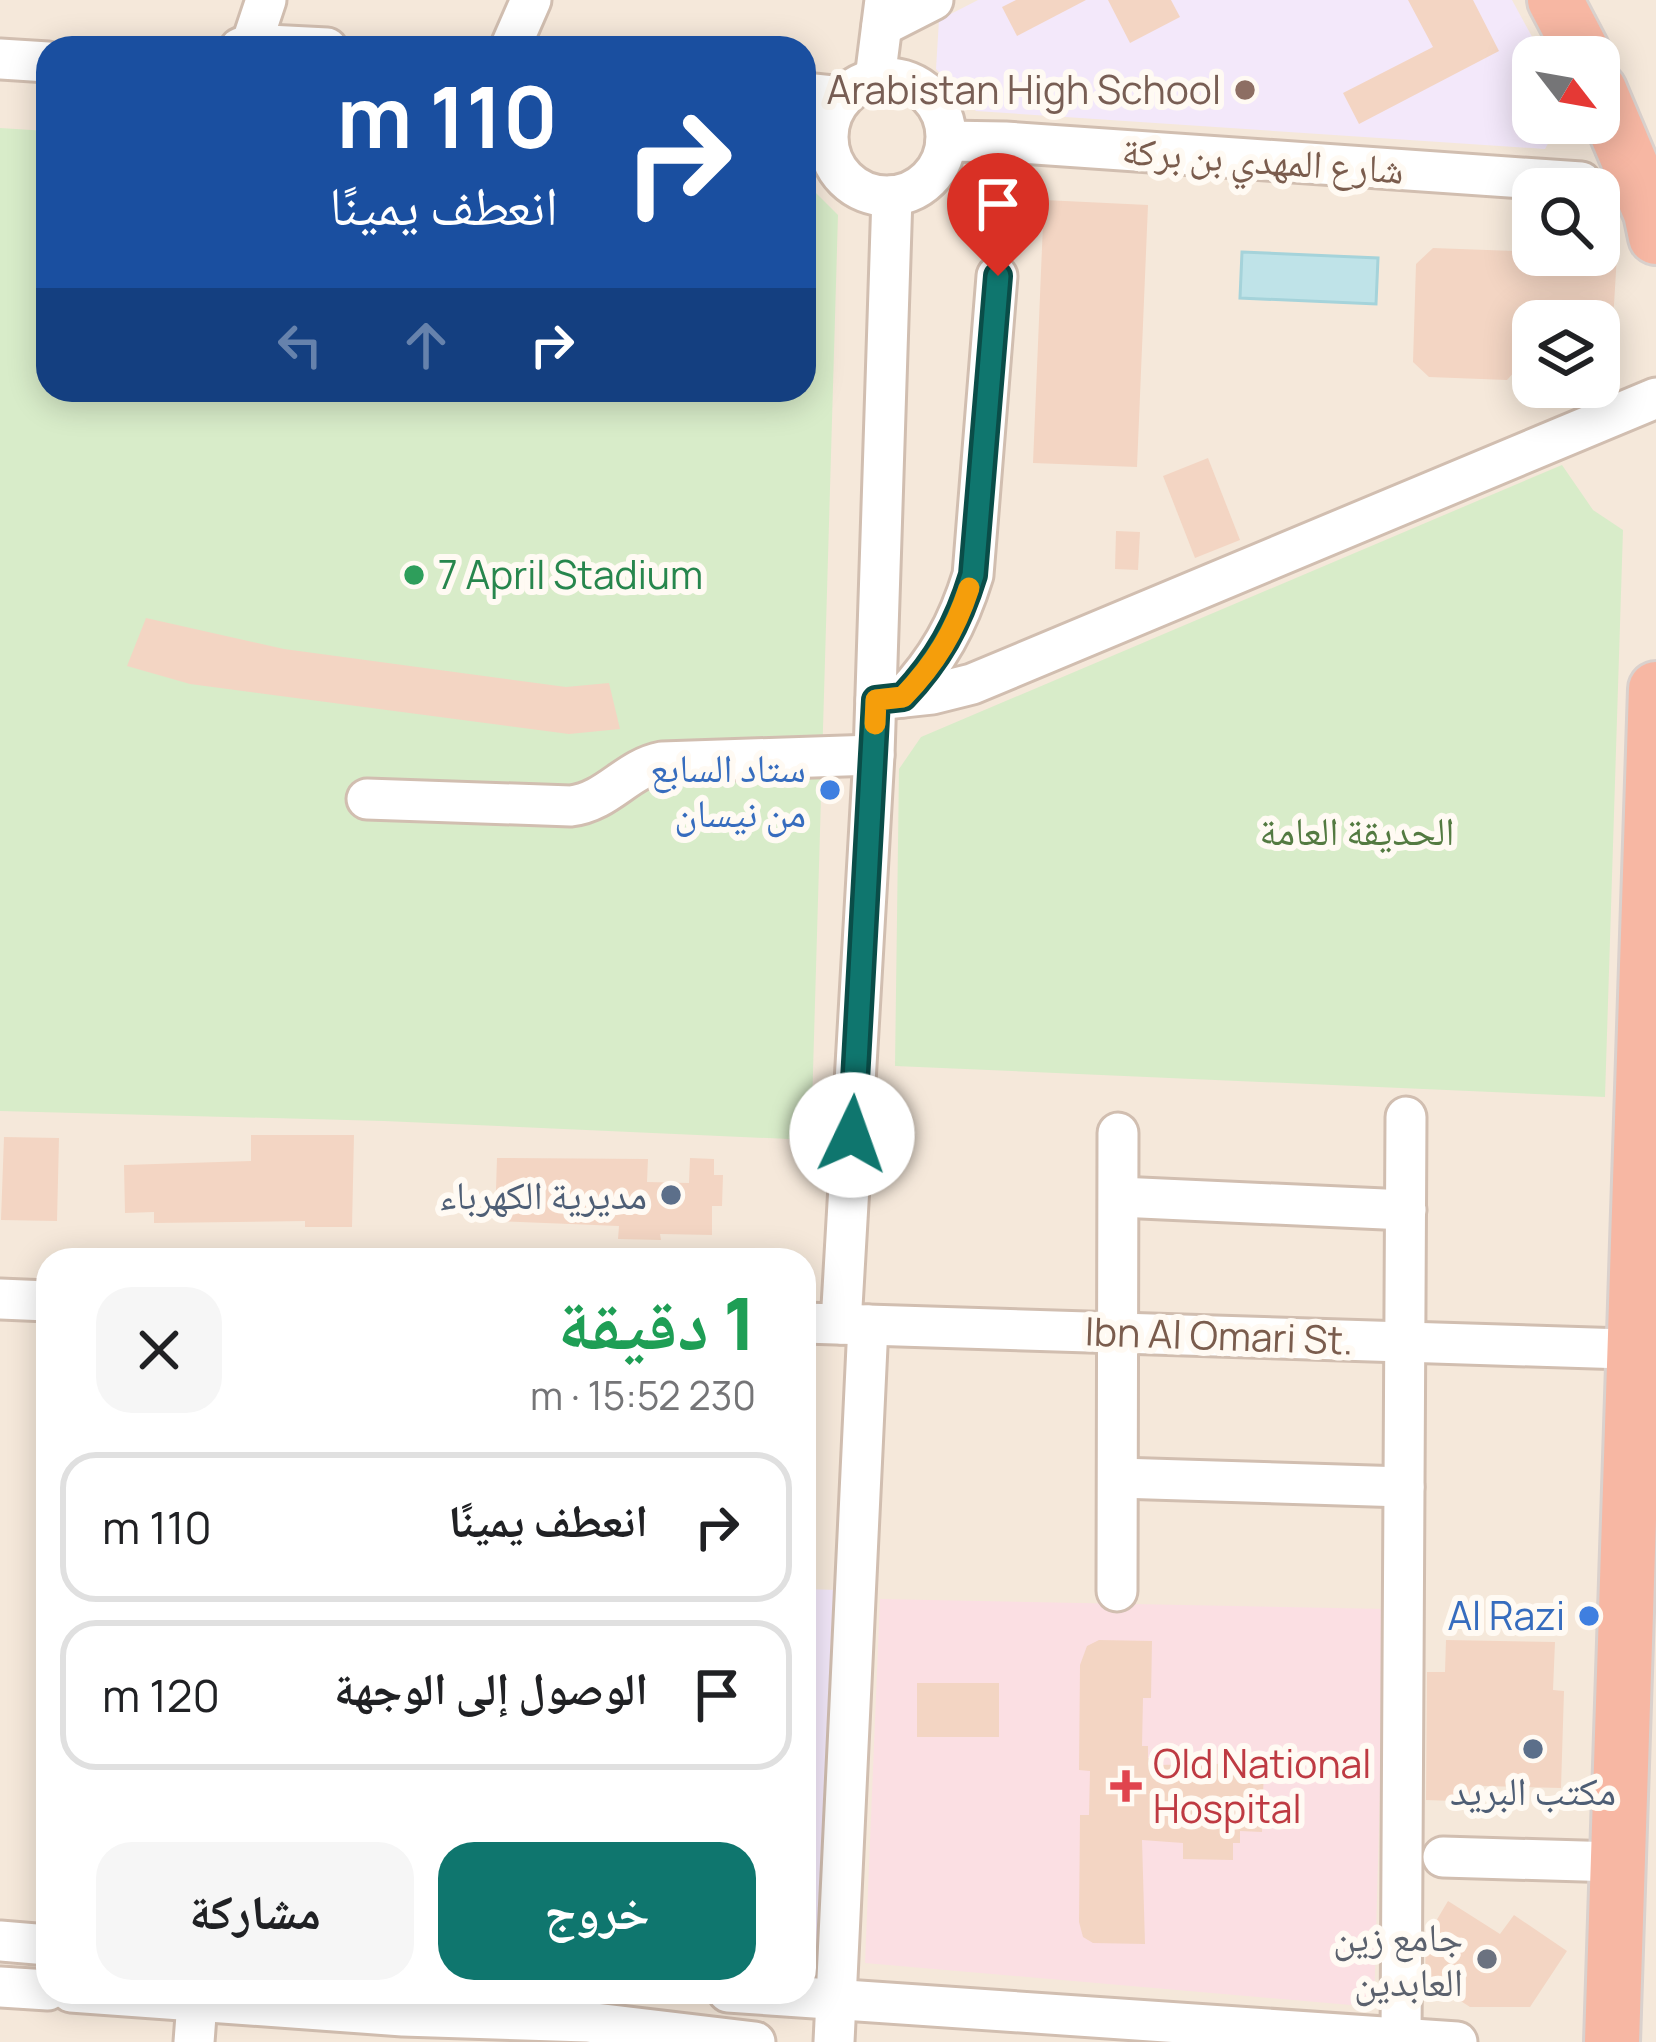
<!DOCTYPE html>
<html lang="ar">
<head>
<meta charset="utf-8">
<style>
  body { margin:0; font-family:Manrope,"Noto Naskh Arabic",sans-serif; background:#f6f6f6; color:#202124; direction:rtl; height:100vh; display:flex; flex-direction:column; font-size:45px; white-space:nowrap }
  * { box-sizing:border-box; margin:0 }
  p { font-size:39px; color:#757577 }
  .icon { flex:none; width:66px; height:66px; fill:none; stroke:currentColor; stroke-width:2; stroke-linecap:round; stroke-linejoin:round }
  .map { position:relative; flex:1; overflow:hidden; direction:ltr }
  .sheet { position:absolute; left:36px; top:1248px; width:780px; height:756px; display:flex; flex-direction:column; background:#fff; border-radius:36px; box-shadow:0 6px 30px #0003; direction:rtl }
  .sheet>* { flex:none }
  .top-card { position:absolute; left:36px; top:36px; width:780px; height:366px; border-radius:36px; box-shadow:0 6px 30px #0003; direction:rtl; background:#1a4fa0; color:#fff; overflow:hidden }
  .needle { width:78px; rotate:121deg }
  .tools { position:absolute; left:1512px; top:36px; display:grid; gap:24px }
  .tools a { display:grid; place-items:center; width:108px; height:108px; border-radius:24px; background:#fff; box-shadow:0 6px 30px #0003; font-size:60px }
  .pin { position:absolute; display:grid; place-items:center; width:102px; height:102px; color:#fff; margin:-123px -51px; border-radius:50% 50% 50% 0; rotate:-45deg; box-shadow:0 0 12px #0007 }
  .pin .icon { rotate:45deg }
  .me { position:absolute; width:132px; margin:-66px; rotate:3deg; stroke-linejoin:round; filter:drop-shadow(0 0 9px #0008) }
  .turn { display:flex; align-items:center; gap:42px; height:252px; padding:0 60px; font-size:54px }
  .turn .icon { width:156px; height:156px; stroke-width:2.5 }
  .turn b { display:block; font-size:84px; line-height:102px }
  .lanes { display:flex; align-items:center; height:114px; padding:0 60px; background:#0003; justify-content:center; gap:60px; direction:ltr }
  .lanes .off { opacity:.35 }
  .round { display:grid; place-items:center; flex:none; width:126px; height:126px; border-radius:36px; background:#f6f6f6 }
  .headline { display:flex; align-items:center; justify-content:space-between; height:204px; padding:0 60px }
  h1 { font-size:72px; font-weight:800; line-height:90px; color:#1e9e55 }
  .primary-button { display:flex; gap:24px; margin-top:auto; padding:24px 60px }
  .primary-button a { flex:1; height:138px; border-radius:36px; background:#0f766e; color:#fff; font-size:48px; font-weight:800; line-height:138px; text-align:center }
  .primary-button a+a { background:#f6f6f6; color:#202124 }
  ul { padding:0; list-style:none }
  li { display:flex; align-items:center; gap:36px; height:150px; margin:0 24px 18px; padding:0 36px; border:6px solid #e0e0e0; border-radius:36px }
  li div { flex:1 }
  li b { display:block; font-size:45px }
  li em { font-style:normal }
  .map>svg:first-child { display:block }
</style>
</head>
<body>
<div class="map">
<svg width="1656" height="2042" viewBox="0 0 1656 2042">
  <rect width="100%" height="100%" fill="#fdf6ec"/>
  <path fill="#f5e8da" fill-rule="evenodd" d="M 0,0 L 1656,0 L 1656,2042 L 0,2042 ZM 48,48 L 804,48 L 804,390 L 48,390 ZM 1533,57 L 1599,57 L 1599,123 L 1533,123 ZM 1533,189 L 1599,189 L 1599,255 L 1533,255 ZM 1533,321 L 1599,321 L 1599,387 L 1533,387 ZM 48,1260 L 804,1260 L 804,1992 L 48,1992 Z"/>
  <g fill="#f3e8fa">
    <path d="M 978,0 L 1512,0 L 1543,57 L 1533,57 L 1533,123 L 1559,123 L 1545,149 L 976,111 L 936,69 L 939,20 Z"/>
    <path d="M 804,1589 L 837,1590 L 821,1945 L 805,1964 Z"/>
  </g>
  <path fill="#fbdfe3" d="M 880,1599 L 1385,1609 L 1374,2007 L 865,1963 Z"/>
  <g fill="#d8ecc9">
    <path d="M 0,128 L 48,131 L 48,390 L 804,390 L 804,181 L 838,215 L 811,1140 L 384,1121 L 0,1111 Z"/>
    <path d="M 1562,465 L 1593,510 L 1623,530 L 1605,1097 L 895,1066 L 899,769 L 921,737 Z"/>
  </g>
  <path fill="#bfe3e8" stroke="#a5d3da" stroke-width="3" d="M 1242,252 L 1378,258 L 1376,304 L 1240,298 Z"/>
  <g fill="#f3d5c3">
    <path d="M 1016,0 L 1086,0 L 1017,36 L 1002,7 Z"/>
    <path d="M 1108,0 L 1171,0 L 1180,17 L 1130,43 Z"/>
    <path d="M 1408,0 L 1473,0 L 1499,51 L 1359,124 L 1343,93 L 1433,47 Z"/>
    <path d="M 1044,200 L 1148,205 L 1137,467 L 1033,463 Z"/>
    <path d="M 1533,232 L 1533,255 L 1617,255 L 1613,321 L 1533,321 L 1533,351 L 1507,380 L 1429,377 L 1413,362 L 1416,264 L 1433,248 L 1514,251 Z"/>
    <path d="M 1208,458 L 1240,540 L 1195,558 L 1163,476 Z"/>
    <path d="M 1116,531 L 1140,532 L 1138,570 L 1115,569 Z"/>
    <path d="M 146,618 L 284,649 L 566,687 L 609,683 L 620,729 L 569,734 L 190,684 L 127,666 Z"/>
    <path d="M 251,1135 L 354,1135 L 352,1227 L 305,1227 L 305,1221 L 154,1223 L 154,1212 L 125,1213 L 124,1165 L 251,1161 Z"/>
    <path d="M 4,1137 L 59,1138 L 57,1221 L 1,1220 Z"/>
    <path d="M 497,1158 L 648,1159 L 647,1182 L 689,1183 L 690,1158 L 714,1159 L 714,1175 L 723,1175 L 722,1206 L 712,1206 L 712,1235 L 660,1234 L 661,1240 L 618,1239 L 619,1226 L 495,1221 Z"/>
    <path d="M 1099,1640 L 1152,1641 L 1151,1698 L 1143,1698 L 1142,1746 L 1148,1746 L 1148,1758 L 1157,1758 L 1157,1765 L 1264,1763 L 1262,1832 L 1240,1831 L 1240,1843 L 1233,1843 L 1233,1860 L 1183,1859 L 1183,1843 L 1142,1840 L 1145,1944 L 1093,1943 L 1083,1937 L 1079,1922 L 1080,1815 L 1089,1815 L 1090,1771 L 1079,1770 L 1080,1665 L 1087,1646 Z"/>
    <path d="M 1446,1640 L 1555,1642 L 1553,1690 L 1564,1691 L 1561,1788 L 1482,1786 L 1481,1802 L 1426,1800 L 1427,1672 L 1445,1672 Z"/>
    <rect x="917" y="1683" width="82" height="54"/>
    <path d="M 1448,1901 L 1500,1934 L 1514,1915 L 1567,1951 L 1530,2007 L 1470,2007 L 1425,1978 L 1426,1938 Z"/>
  </g>
  <g fill="none" stroke-linecap="round" stroke-linejoin="round">
    <defs>
      <g id="minor">
        <path d="M 882,26 L 933,0"/>
        <path d="M 240,48 L 251,44 L 327,48"/>
        <path d="M 250,48 L 266,0"/>
        <path d="M 510,48 L 531,0"/>
        <path d="M 0,59 L 48,62"/>
        <circle cx="887" cy="137" r="59"/>
        <path d="M 875,79 L 885,0"/>
        <path d="M 804,93 L 842,97"/>
        <path d="M 946,141 L 1005,142 L 1581,182"/>
        <path d="M 903,697 C 938,660 958,624 973,575 L 997,276"/>
        <path d="M 876,700 L 932,694 L 972,684 L 1656,398"/>
        <path d="M 367,799 L 571,806 C 609,801 626,769 662,762 L 874,755"/>
        <path d="M 1119,1197 L 1406,1210"/>
        <path d="M 0,1299 L 48,1301"/>
        <path d="M 804,1323 L 1656,1350"/>
        <path d="M 841,1324 L 874,755 L 892,196"/>
        <path d="M 1118,1478 L 1404,1487"/>
        <path d="M 1117,1591 L 1118,1133"/>
        <path d="M 1443,1857 L 1617,1862"/>
        <path d="M 0,1941 L 48,1945"/>
        <path d="M 0,1987 L 48,1990"/>
        <path d="M 71,1992 L 403,2016 L 587,2022 L 755,2042"/>
        <path d="M 728,1992 L 1457,2042"/>
        <path d="M 194,2042 L 197,2002"/>
        <path d="M 834,2042 L 868,1325"/>
        <path d="M 1401,2042 L 1406,1117"/>
      </g>
      <g id="highway">
        <path d="M 1555,0 L 1585,57"/>
        <path d="M 1599,90 L 1651,213 L 1656,237"/>
        <path d="M 1612,2042 L 1656,689"/>
      </g>
    </defs>
    <use href="#minor" stroke="#d1beb0" stroke-width="45"/>
    <use href="#highway" stroke="#dad1cd" stroke-width="60"/>
    <use href="#minor" stroke="#fff" stroke-width="39"/>
    <use href="#highway" stroke="#f7b7a3" stroke-width="54"/>
  </g>
  <g fill="none" stroke-linecap="round" stroke-linejoin="round">
    <defs>
      <path id="route" d="M 852,1135 L 876,700 L 903,697 C 938,660 958,624 973,575 L 998,276"/>
    </defs>
    <use href="#route" stroke="#0a4d48" stroke-width="30"/>
    <use href="#route" stroke="#0f766e" stroke-width="21"/>
    <path stroke="#f59e0b" stroke-width="21" d="M 875,724 L 876,700 L 903,697 C 935,664 955,631 969,588"/>
  </g>
  <circle fill="#8d6e63" stroke="#fffaf3" stroke-width="4.5" cx="1245" cy="90" r="12"/>
  <circle fill="#2e9e5b" stroke="#fffaf3" stroke-width="4.5" cx="414" cy="575" r="12"/>
  <g fill="#3f7fe0" stroke="#fffaf3" stroke-width="4.5">
    <circle cx="830" cy="790" r="12"/>
    <circle cx="1589" cy="1616" r="12"/>
  </g>
  <g fill="#5c6f8a" stroke="#fffaf3" stroke-width="4.5">
    <circle cx="671" cy="1195" r="12"/>
    <circle cx="1533" cy="1749" r="12"/>
  </g>
  <path fill="#e0444e" stroke="#fffaf3" stroke-width="4.5" d="M1120 1768h12v12h12v12h-12v12h-12v-12h-12v-12h12z"/>
  <circle fill="#6b7280" stroke="#fffaf3" stroke-width="4.5" cx="1487" cy="1959" r="12"/>
  <g text-anchor="middle" stroke-width="12" stroke-linejoin="round" paint-order="stroke">
    <g font-size="39" fill="#785e54" stroke="#fffaf3" text-anchor="end">
      <text x="1221" y="104">Arabistan High School</text>
    </g>
    <g font-size="39" fill="#7a5c4d" stroke="#fffaf3">
      <text transform="translate(1263 160) rotate(4)" y="14">شارع المهدي بن بركة</text>
      <text transform="translate(1219 1336) rotate(2)" y="14">Ibn Al Omari St.</text>
    </g>
    <g font-size="39" fill="#27864d" stroke="#fffaf3" text-anchor="start">
      <text x="438" y="589">7 April Stadium</text>
    </g>
    <g font-size="39" fill="#366cbe" stroke="#fffaf3" text-anchor="end">
      <text x="806" y="782">ستاد السابع<tspan x="806" dy="45">من نيسان</tspan></text>
      <text x="1565" y="1630">Al Razi</text>
    </g>
    <g font-size="39" fill="#537a41" stroke="#fffaf3">
      <text x="1357" y="845">الحديقة العامة</text>
    </g>
    <g font-size="39" fill="#4e5e75" stroke="#fffaf3" text-anchor="end">
      <text x="647" y="1209">مديرية الكهرباء</text>
      <text x="1533" y="1805" text-anchor="middle">مكتب البريد</text>
    </g>
    <g font-size="39" fill="#be3a42" stroke="#fffaf3" text-anchor="start">
      <text x="1153" y="1778">Old National<tspan x="1153" dy="45">Hospital</tspan></text>
    </g>
    <g font-size="39" fill="#5b616d" stroke="#fffaf3" text-anchor="end">
      <text x="1463" y="1951">جامع زين<tspan x="1463" dy="45">العابدين</tspan></text>
    </g>
  </g>
</svg>
<div class="tools">
<a><svg class="needle" viewBox="-14 -14 28 28"><path d="M0-13l5 13h-10z" fill="#e53935"/><path d="M0 13l5-13h-10z" fill="#757577"/></svg></a>
<a><svg class="icon" aria-label="search" viewBox="0 0 24 24"><circle cx="10" cy="10" r="6"/><path d="M15 15l6 6"/></svg></a>
<a><svg class="icon" aria-label="layers" viewBox="0 0 24 24"><path d="M12 4l9 5-9 5-9-5zM3 14l9 5 9-5"/></svg></a>
</div>
<div class="pin" style="left:998px;top:276px;background:#d93025"><svg class="icon" aria-label="arrive" viewBox="0 0 24 24"><path d="M6 21V4h12l-3 4 3 4H6"/></svg></div>
<svg class="me" style="left:852px;top:1135px" viewBox="-20 -20 40 40"><circle r="19" fill="#fff"/><path d="M0-13L10 11 0 6-10 11z" fill="#0f766e"/></svg>
<div class="top-card">
<div class="turn"><svg class="icon" aria-label="right" viewBox="0 0 24 24"><path d="M7 20v-9h11M14 6l5 5-5 5"/></svg><div><b>110 m</b>انعطف يمينًا</div></div>
<div class="lanes"><svg class="icon off" aria-label="left" viewBox="0 0 24 24"><path d="M17 20v-9H6M10 6l-5 5 5 5"/></svg><svg class="icon off" aria-label="ahead" viewBox="0 0 24 24"><path d="M12 20V5M6 11l6-6 6 6"/></svg><svg class="icon" aria-label="right" viewBox="0 0 24 24"><path d="M7 20v-9h11M14 6l5 5-5 5"/></svg></div>
</div>
<section class="sheet">
<div class="headline"><div><h1>1 دقيقة</h1><p>230 m · 15:52</p></div><a class="round"><svg class="icon" aria-label="close" viewBox="0 0 24 24"><path d="M6 6l12 12M18 6L6 18"/></svg></a></div>
<ul>
<li><svg class="icon" aria-label="right" viewBox="0 0 24 24"><path d="M7 20v-9h11M14 6l5 5-5 5"/></svg><div><b>انعطف يمينًا</b></div><em>110 m</em></li>
<li><svg class="icon" aria-label="arrive" viewBox="0 0 24 24"><path d="M6 21V4h12l-3 4 3 4H6"/></svg><div><b>الوصول إلى الوجهة</b></div><em>120 m</em></li>
</ul>
<div class="primary-button"><a>خروج</a><a>مشاركة</a></div>
</section>
</div>
</body>
</html>
